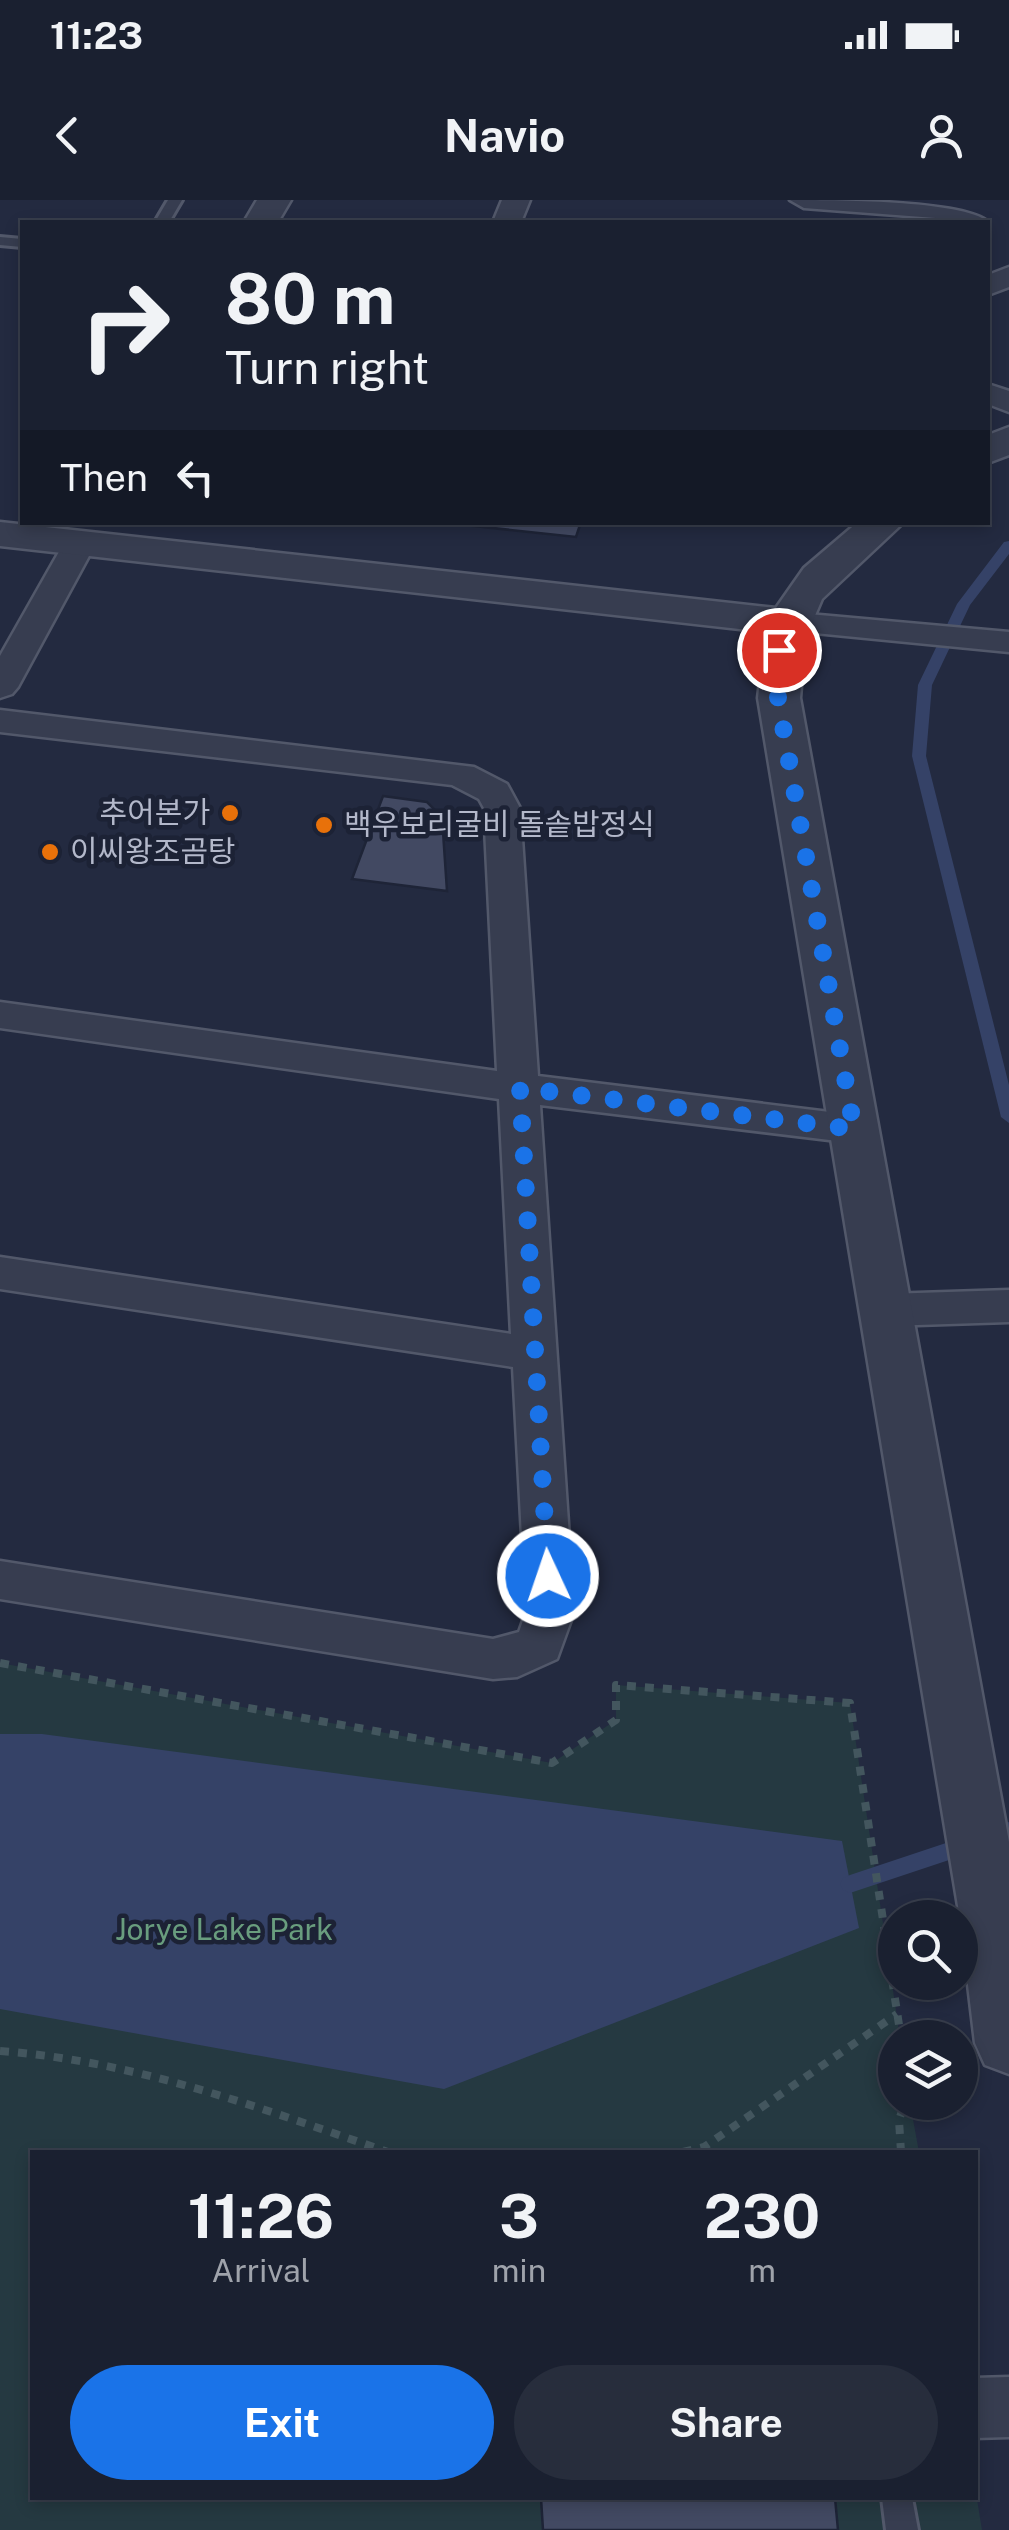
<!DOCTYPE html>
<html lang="en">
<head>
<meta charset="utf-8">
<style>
  body { margin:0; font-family:"Public Sans","Noto Sans KR",sans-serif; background:#272d3c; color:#f1f3f6; height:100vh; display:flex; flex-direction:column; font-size:38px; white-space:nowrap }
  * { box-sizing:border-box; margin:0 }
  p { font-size:32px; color:#9fa3ab }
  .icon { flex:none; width:55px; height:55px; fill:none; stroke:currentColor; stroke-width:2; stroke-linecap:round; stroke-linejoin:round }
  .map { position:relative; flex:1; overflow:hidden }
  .panel { position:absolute; left:30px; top:1950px; width:948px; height:350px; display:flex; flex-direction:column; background:#1a2030; border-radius:0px; box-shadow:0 5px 15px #0003,0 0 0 2px #383e4c }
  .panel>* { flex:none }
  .banner { position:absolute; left:20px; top:20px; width:970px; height:305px; border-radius:0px; box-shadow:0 5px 15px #0003,0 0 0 2px #383e4c; background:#1a2030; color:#f1f3f6; overflow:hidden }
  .tools { position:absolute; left:878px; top:1700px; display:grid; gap:20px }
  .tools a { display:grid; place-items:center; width:100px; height:100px; border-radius:50%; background:#1a2030; box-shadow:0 5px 15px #0003,0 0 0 2px #383e4c; font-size:50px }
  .pin { position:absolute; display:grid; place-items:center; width:85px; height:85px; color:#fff; margin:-42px; border:5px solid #fff; border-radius:50%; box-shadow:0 2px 10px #0007 }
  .me { position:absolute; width:110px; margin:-55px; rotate:357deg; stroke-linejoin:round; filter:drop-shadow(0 0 8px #0008) }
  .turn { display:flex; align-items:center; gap:35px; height:210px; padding:0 40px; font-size:45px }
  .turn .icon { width:130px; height:130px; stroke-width:2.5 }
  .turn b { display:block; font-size:70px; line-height:85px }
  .then { display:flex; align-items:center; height:95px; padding:0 40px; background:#0003; gap:20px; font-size:38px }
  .eta { display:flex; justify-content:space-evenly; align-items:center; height:170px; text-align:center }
  .eta b { font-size:60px; font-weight:700; line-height:70px }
  .cta { display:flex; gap:20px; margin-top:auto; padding:20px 40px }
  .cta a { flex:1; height:115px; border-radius:60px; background:#1a73e8; color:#fff; font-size:40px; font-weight:700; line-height:115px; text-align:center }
  .cta a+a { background:#272d3c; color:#f1f3f6 }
  .status { display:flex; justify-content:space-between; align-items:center; height:70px; padding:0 50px; background:#1a2030; direction:ltr }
  .status svg { height:28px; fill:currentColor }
  header { display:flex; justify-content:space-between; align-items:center; height:130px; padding:0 40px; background:#1a2030; font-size:45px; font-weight:700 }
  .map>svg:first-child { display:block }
</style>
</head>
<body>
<div class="status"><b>11:23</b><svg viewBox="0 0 49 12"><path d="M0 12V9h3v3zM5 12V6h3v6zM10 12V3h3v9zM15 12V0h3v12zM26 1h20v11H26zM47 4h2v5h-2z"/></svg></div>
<header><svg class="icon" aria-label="back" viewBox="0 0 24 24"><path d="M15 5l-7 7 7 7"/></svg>Navio<svg class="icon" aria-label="person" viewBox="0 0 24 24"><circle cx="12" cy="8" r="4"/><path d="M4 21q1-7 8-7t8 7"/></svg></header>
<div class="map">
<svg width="1009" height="2330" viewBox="0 0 1009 2330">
  <rect width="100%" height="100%" fill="#232a40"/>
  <path fill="#253941" d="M 0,1463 L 552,1563 L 616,1520 L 616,1485 L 850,1503 L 900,1837 L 895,1838 L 895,1902 L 910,1903 L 919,1952 L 32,1952 L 32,2298 L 975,2298 L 975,2287 L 982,2330 L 0,2330 Z"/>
  <path fill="#354267" d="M 0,1534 L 42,1534 L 842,1641 L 859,1728 L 444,1889 L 0,1809 Z"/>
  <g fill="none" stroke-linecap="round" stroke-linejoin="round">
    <g fill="#354267" fill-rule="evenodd">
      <path d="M 1009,341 L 1009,354 L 970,405 L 932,485 L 926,556 L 1009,885 L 1009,923 L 1001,917 L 912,556 L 918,485 L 957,404 L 1004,342 Z"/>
      <path d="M 1009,1622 L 1009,1640 L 850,1693 L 843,1690 L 840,1684 L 843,1678 L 850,1675 Z"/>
    </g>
  </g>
  <g fill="#424962" stroke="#1e2437" stroke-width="2.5">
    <path d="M 437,322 L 581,322 L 576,337 Z"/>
    <path d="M 383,596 L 427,602 L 442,617 L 447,691 L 352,679 Z"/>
    <path d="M 541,2298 L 835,2298 L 838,2330 L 543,2330 Z"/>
  </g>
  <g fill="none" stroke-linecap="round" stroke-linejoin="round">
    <defs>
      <g id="service">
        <path d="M 168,0 L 182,0 L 169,22 L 155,22 Z"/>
        <path d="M 0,37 L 22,39 L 22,47 L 0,45 Z"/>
        <path d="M 882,2298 L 912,2298 L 918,2330 L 886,2330 Z"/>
      </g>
      <g id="minor">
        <path d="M 502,0 L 530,0 L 521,22 L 493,22 Z"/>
        <path d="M 790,0 C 830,0 964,0 988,22 L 804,8 Z"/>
        <path d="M 1009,67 L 1009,87 L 988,95 L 988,75 Z"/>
        <path d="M 988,184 L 1009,191 L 1009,212 L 988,204 Z"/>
        <path d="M 80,333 L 92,336 L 96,343 L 18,487 L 12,494 L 0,498 L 0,456 L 64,343 L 68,336 Z"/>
        <path d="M 786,412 L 1009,432 L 1009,452 L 774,429 L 769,422 L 774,415 Z"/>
        <path d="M 0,510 L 474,567 L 507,584 L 520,608 L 538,876 L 854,915 L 869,919 L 875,929 L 869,939 L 854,943 L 540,905 L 574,1412 L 557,1459 L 517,1477 L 493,1479 L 0,1399 L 0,1361 L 493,1439 L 519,1432 L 526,1412 L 513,1167 L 0,1089 L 0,1057 L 511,1134 L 499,899 L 0,828 L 0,802 L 497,871 L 484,608 L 479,599 L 452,585 L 0,532 Z"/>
        <path d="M 1009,1090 L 1009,1122 L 887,1126 L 871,1122 L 865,1110 L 871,1098 L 887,1094 Z"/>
        <path d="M 1009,2177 L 1009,2237 L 975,2238 L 975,2178 Z"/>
      </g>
      <g id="tertiary">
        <path d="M 257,0 L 291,0 L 278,22 L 244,22 Z"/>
        <path d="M 1009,227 L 1009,255 L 988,263 L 988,235 Z"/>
        <path d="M 0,322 L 776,408 L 804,368 L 858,322 L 904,322 L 822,399 L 805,439 L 800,498 L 1009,1642 L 1009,1874 L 985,1865 L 975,1843 L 960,1718 L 758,498 L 766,432 L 0,346 Z"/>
      </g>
    </defs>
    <use href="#service" stroke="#52586a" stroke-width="6"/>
    <use href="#minor" stroke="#52586a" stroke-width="5"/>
    <use href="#tertiary" stroke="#52586a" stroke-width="5"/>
    <g stroke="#43565e" stroke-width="8" stroke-dasharray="9 9" stroke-linecap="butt">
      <path d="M 0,1463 L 552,1563 L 616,1520 L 616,1485 L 850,1503 L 901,1838"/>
      <path d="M 0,1851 C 136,1861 260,1908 388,1952"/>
      <path d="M 683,1952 L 704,1947 L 897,1814"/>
      <path d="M 901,1952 L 899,1920 L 905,1902"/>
    </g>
    <use href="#service" fill="#373d50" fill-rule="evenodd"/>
    <use href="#minor" fill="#373d50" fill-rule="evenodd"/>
    <use href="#tertiary" fill="#373d50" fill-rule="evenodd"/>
  </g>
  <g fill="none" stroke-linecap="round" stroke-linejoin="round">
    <path stroke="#1a73e8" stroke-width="18" stroke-dasharray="0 32.4" d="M 548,1376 L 520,888 L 854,929 L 778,498 L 779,450"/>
  </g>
  <g fill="#e8710a" stroke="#1c2235" stroke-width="4">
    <circle cx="230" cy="613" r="10"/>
    <circle cx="324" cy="625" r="10"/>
    <circle cx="50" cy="652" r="10"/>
  </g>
  <g text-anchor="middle" stroke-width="9" stroke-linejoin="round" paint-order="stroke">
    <g font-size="30" fill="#b3b8ca" stroke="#1c2235" text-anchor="start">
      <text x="210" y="623" text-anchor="end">추어본가</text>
      <text x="344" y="635">백우보리굴비 돌솥밥정식</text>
      <text x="70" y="662">이씨왕조곰탕</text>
    </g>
    <g font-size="30" fill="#699d7e" stroke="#1c2235">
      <text x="224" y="1740">Jorye Lake Park</text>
    </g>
  </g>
</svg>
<div class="tools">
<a><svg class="icon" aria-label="search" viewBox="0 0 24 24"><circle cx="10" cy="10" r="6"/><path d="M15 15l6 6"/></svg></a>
<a><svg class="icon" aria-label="layers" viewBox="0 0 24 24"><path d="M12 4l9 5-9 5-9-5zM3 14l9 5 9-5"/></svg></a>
</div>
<div class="pin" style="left:779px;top:450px;background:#d93025"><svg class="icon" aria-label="arrive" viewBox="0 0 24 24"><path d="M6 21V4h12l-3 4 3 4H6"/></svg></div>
<svg class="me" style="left:548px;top:1376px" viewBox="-20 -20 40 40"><circle r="17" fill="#1a73e8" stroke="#fff" stroke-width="3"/><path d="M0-11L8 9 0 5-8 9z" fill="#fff"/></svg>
<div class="banner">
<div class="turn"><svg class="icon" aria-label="right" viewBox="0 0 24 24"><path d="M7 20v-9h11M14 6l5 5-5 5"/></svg><div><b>80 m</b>Turn right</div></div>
<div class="then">Then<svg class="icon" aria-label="left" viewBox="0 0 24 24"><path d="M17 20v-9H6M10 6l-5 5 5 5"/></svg></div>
</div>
<section class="panel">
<div class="eta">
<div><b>11:26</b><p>Arrival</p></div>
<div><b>3</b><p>min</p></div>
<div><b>230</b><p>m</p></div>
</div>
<div class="cta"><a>Exit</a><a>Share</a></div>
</section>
</div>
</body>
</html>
